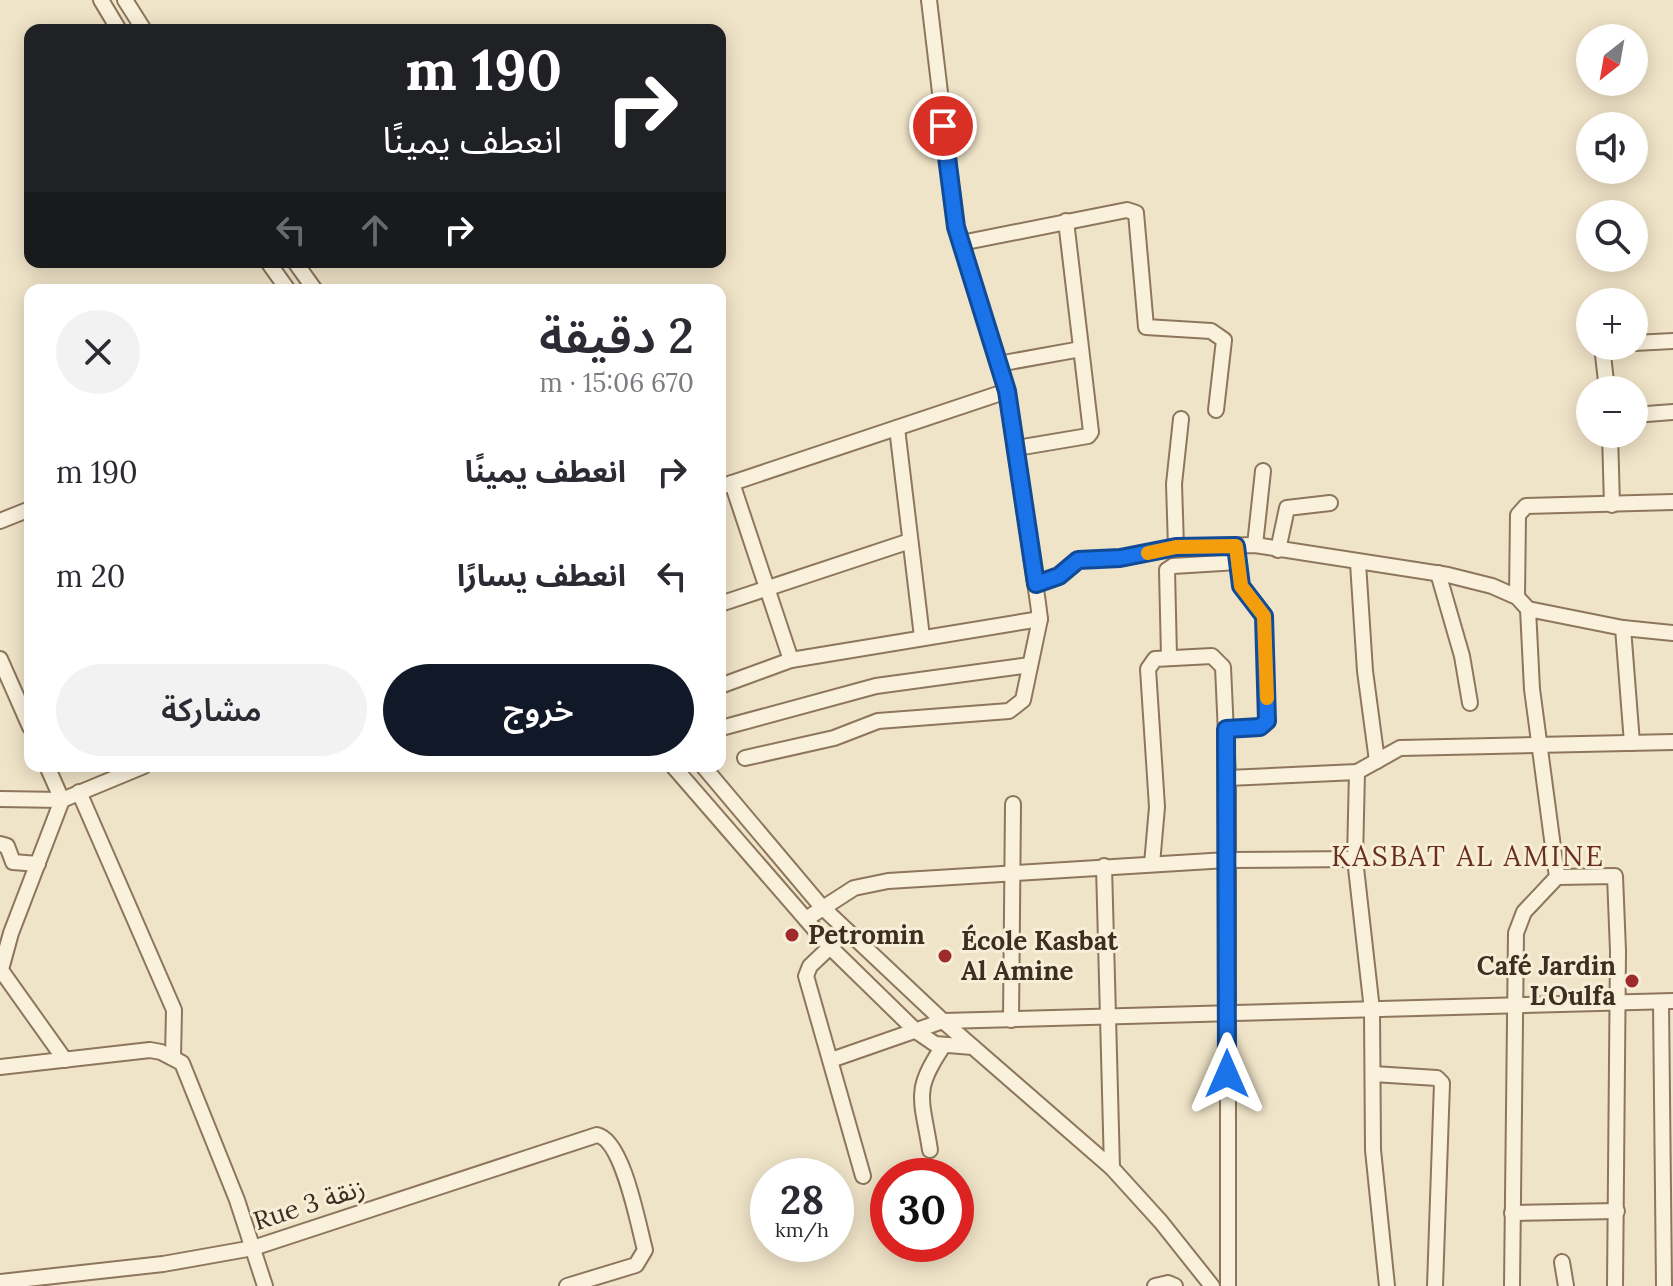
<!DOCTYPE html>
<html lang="ar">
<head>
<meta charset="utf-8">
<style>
  body { margin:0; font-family:Lora,"Noto Sans Arabic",serif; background:#f2f2f3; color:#2b2b33; direction:rtl; height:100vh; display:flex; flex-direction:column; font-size:30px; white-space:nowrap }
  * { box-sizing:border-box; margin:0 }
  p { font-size:26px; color:#7c7c81 }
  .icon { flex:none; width:44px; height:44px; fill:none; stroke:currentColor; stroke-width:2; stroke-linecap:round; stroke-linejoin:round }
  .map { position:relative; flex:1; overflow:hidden; direction:ltr }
  .details { position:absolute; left:24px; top:284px; width:702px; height:488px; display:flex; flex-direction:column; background:#fff; border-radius:16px; box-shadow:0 4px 20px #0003; direction:rtl }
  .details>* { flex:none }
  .guide { position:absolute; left:24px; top:24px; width:702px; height:244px; border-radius:16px; box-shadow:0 4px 20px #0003; direction:rtl; background:#202124; color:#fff; overflow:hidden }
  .needle { width:52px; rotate:211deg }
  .fabs { position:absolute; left:1576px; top:24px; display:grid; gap:16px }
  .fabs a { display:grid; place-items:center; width:72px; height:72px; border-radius:50%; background:#fff; box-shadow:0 4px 20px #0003; font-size:40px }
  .speed { position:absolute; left:750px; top:1158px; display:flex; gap:16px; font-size:40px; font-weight:700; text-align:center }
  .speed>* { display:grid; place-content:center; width:104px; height:104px; border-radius:50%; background:#fff; box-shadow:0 4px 20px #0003; line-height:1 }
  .speed small { font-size:20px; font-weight:400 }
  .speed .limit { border:12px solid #d22; background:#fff; color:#111 }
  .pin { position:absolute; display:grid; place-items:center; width:68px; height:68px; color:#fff; margin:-34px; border:4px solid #fff; border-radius:50%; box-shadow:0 2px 8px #0007 }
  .me { position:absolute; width:88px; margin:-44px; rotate:0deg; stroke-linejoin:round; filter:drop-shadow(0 0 6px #0008) }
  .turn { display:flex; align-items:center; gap:28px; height:168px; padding:0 32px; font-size:36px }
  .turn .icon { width:104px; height:104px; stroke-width:2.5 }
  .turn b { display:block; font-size:56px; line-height:68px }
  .lanes { display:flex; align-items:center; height:76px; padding:0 32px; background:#0003; justify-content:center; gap:40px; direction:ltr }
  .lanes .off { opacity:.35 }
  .round { display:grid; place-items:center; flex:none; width:84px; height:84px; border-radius:42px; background:#f2f2f3 }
  .overview { display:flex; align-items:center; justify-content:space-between; height:136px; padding:0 32px }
  h1 { font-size:48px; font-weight:600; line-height:60px }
  .button { display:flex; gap:16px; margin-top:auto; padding:16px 32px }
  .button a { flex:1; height:92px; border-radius:48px; background:#111827; color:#fff; font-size:32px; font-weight:600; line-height:92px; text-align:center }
  .button a+a { background:#f2f2f3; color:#2b2b33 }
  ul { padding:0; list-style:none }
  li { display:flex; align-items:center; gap:24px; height:104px; padding:0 32px }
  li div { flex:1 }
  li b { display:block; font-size:30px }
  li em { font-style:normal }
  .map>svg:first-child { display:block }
</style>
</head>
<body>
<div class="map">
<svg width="1673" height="1286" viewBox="0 0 1673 1286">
  <rect width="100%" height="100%" fill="#f0e4c8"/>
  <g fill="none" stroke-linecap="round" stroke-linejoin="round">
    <defs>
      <g id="minor">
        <path d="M 101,0 L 119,30"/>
        <path d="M 125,0 L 144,30"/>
        <path d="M 961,243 L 1127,210 L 1136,213 L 1146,327 L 1211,331 L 1224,340 L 1216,410"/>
        <path d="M 268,262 L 288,290"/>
        <path d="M 295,262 L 315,290"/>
        <path d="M 1634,343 L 1673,341"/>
        <path d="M 1602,346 L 1607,390"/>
        <path d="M 998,364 L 1081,349"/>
        <path d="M 1634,415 L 1673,412"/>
        <path d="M 897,428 L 922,637"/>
        <path d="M 1610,434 L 1612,505"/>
        <path d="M 1017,448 L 1088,436 L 1091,432 L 1066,221"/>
        <path d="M 732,483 L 791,660"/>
        <path d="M 720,487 L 1007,391"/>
        <path d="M 0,521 L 30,509"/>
        <path d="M 1255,545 L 1263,471"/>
        <path d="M 1176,547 L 1174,484 L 1181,419"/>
        <path d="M 1278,550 L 1287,508 L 1330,503"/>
        <path d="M 1358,563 L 1365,671 L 1377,761"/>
        <path d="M 1438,573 L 1462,656 L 1470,703"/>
        <path d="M 1036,584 L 1059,576 L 1078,560 L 1120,558 L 1176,547 L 1255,545 L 1448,575 L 1492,586 L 1517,597 L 1528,609"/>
        <path d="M 1517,597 L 1518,515 L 1526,506 L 1673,502"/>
        <path d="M 720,604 L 910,541"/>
        <path d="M 1623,628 L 1632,743"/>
        <path d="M 1169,657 L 1167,570 L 1173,566 L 1238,562"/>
        <path d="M 0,659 L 30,727"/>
        <path d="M 720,686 L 791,660 L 1040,619"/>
        <path d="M 725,727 L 876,686 L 1030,665"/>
        <path d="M 1226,729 L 1260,727 L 1267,721 L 1264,616 L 1241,586 L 1236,546"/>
        <path d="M 745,758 L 834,738 L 878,721 L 1009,711 L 1023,700 L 1040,619 L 1038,603 L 1007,391 L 956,227 L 929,0"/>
        <path d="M 673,766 L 830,947 L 916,1031 L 935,1044 L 973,1047"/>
        <path d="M 703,766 L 821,906 L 943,1021 L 1112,1168 L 1161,1222 L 1212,1286"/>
        <path d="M 1357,772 L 1355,859 L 1372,1010 L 1373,1150 L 1387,1286"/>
        <path d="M 1228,778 L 1357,772 L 1400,748 L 1673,742"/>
        <path d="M 79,792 L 174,1010 L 173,1057"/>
        <path d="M 0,799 L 62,800 L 144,766"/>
        <path d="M 0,844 L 7,846 L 13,862 L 38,864"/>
        <path d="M 1152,864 L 1157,807 L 1148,669 L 1155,659 L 1212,656 L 1223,667 L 1228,778 L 1228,1286"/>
        <path d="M 1104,866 L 1112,1168"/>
        <path d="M 1557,877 L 1615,876 L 1618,951 L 1615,1286"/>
        <path d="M 806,919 L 854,888 L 888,881 L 1227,860 L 1355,859"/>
        <path d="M 847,931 L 810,966 L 806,976 L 863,1176"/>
        <path d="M 0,973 L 11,933 L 62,800 L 47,766"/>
        <path d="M 3,973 L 65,1060"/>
        <path d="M 1661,1002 L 1664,1286"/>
        <path d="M 1011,1020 L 1013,804"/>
        <path d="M 831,1060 L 943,1021 L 1673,1001"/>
        <path d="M 0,1067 L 150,1050 L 161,1052 L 182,1063 L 237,1200 L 265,1286"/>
        <path d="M 1373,1074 L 1437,1078 L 1442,1083 L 1435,1286"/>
        <path d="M 930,1150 C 922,1098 912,1091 944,1045"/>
        <path d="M 1512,1213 L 1617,1211"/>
        <path d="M 1562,1262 L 1566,1286"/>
        <path d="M 0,1282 L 163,1264 L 253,1248 L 597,1135 C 623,1140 638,1224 645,1250 L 636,1265 L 567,1286"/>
        <path d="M 1155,1286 L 1168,1283 L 1175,1286"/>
        <path d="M 1512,1286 L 1516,933 L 1524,912 L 1557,877 L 1532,689 L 1528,609 L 1623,628 L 1673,633"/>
      </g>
    </defs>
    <use href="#minor" stroke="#8d765c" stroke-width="18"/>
    <use href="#minor" stroke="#faf1dc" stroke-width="14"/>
  </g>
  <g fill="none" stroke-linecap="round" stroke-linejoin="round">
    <defs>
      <path id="route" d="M 943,126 L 956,227 L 1007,391 L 1036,584 L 1059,576 L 1078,560 L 1120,558 L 1176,547 L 1236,546 L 1241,586 L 1264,616 L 1267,721 L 1260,727 L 1226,729 L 1227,1074"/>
    </defs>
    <use href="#route" stroke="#114b97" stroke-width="20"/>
    <use href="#route" stroke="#1a73e8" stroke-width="14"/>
    <path stroke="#f59e0b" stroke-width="14" d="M 1148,553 L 1176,547 L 1236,546 L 1241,586 L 1264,616 L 1267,698"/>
  </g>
  <g fill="#9e2a2b" stroke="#f7eed8" stroke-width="3">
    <circle cx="792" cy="935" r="8"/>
    <circle cx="945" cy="956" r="8"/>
    <circle cx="1632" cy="981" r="8"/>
  </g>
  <g text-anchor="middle" stroke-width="6" stroke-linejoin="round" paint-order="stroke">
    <g font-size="26" font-weight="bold" fill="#3d2e20" stroke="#f7eed8" text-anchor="start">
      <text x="808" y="944">Petromin</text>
      <text x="961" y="950">École Kasbat<tspan x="961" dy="30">Al Amine</tspan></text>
      <text x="1616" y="975" text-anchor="end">Café Jardin<tspan x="1616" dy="30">L'Oulfa</tspan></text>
    </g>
    <g font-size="26" fill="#3d2e20" stroke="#f7eed8">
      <text transform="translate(309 1204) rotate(-18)" y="9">Rue 3 زنقة</text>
    </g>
    <g font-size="28" letter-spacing="2" fill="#6b2e1e" stroke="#f7eed8">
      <text x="1468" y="866">KASBAT AL AMINE</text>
    </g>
  </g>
</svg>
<div class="fabs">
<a><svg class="needle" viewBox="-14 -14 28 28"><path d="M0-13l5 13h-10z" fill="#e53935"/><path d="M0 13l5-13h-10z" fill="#7c7c81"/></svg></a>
<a><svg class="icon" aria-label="sound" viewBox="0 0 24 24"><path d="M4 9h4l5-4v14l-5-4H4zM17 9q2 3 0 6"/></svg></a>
<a><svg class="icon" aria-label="search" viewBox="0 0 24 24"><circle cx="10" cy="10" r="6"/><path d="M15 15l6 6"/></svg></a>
<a>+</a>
<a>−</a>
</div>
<div class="speed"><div>28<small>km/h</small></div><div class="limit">30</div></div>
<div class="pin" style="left:943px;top:126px;background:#d93025"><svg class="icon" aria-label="arrive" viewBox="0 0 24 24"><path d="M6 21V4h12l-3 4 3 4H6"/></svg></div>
<svg class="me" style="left:1227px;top:1074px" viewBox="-20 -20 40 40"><path d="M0-17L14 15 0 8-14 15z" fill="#1a73e8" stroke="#fff" stroke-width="4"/></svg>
<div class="guide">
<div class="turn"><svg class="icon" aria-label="right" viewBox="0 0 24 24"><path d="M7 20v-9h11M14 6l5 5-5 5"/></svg><div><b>190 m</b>انعطف يمينًا</div></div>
<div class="lanes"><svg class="icon off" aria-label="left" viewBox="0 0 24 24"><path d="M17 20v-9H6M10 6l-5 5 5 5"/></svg><svg class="icon off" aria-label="ahead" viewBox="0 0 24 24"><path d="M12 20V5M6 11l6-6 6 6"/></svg><svg class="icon" aria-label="right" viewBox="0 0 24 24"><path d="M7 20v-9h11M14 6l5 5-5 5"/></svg></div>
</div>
<section class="details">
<div class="overview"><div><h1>2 دقيقة</h1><p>670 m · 15:06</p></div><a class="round"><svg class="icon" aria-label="close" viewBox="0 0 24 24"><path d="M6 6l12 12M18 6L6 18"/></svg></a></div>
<ul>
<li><svg class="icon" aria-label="right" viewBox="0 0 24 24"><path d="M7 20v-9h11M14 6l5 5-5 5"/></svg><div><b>انعطف يمينًا</b></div><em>190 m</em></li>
<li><svg class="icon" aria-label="left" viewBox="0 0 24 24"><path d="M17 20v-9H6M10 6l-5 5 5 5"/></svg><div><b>انعطف يسارًا</b></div><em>20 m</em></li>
</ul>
<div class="button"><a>خروج</a><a>مشاركة</a></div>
</section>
</div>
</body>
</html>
